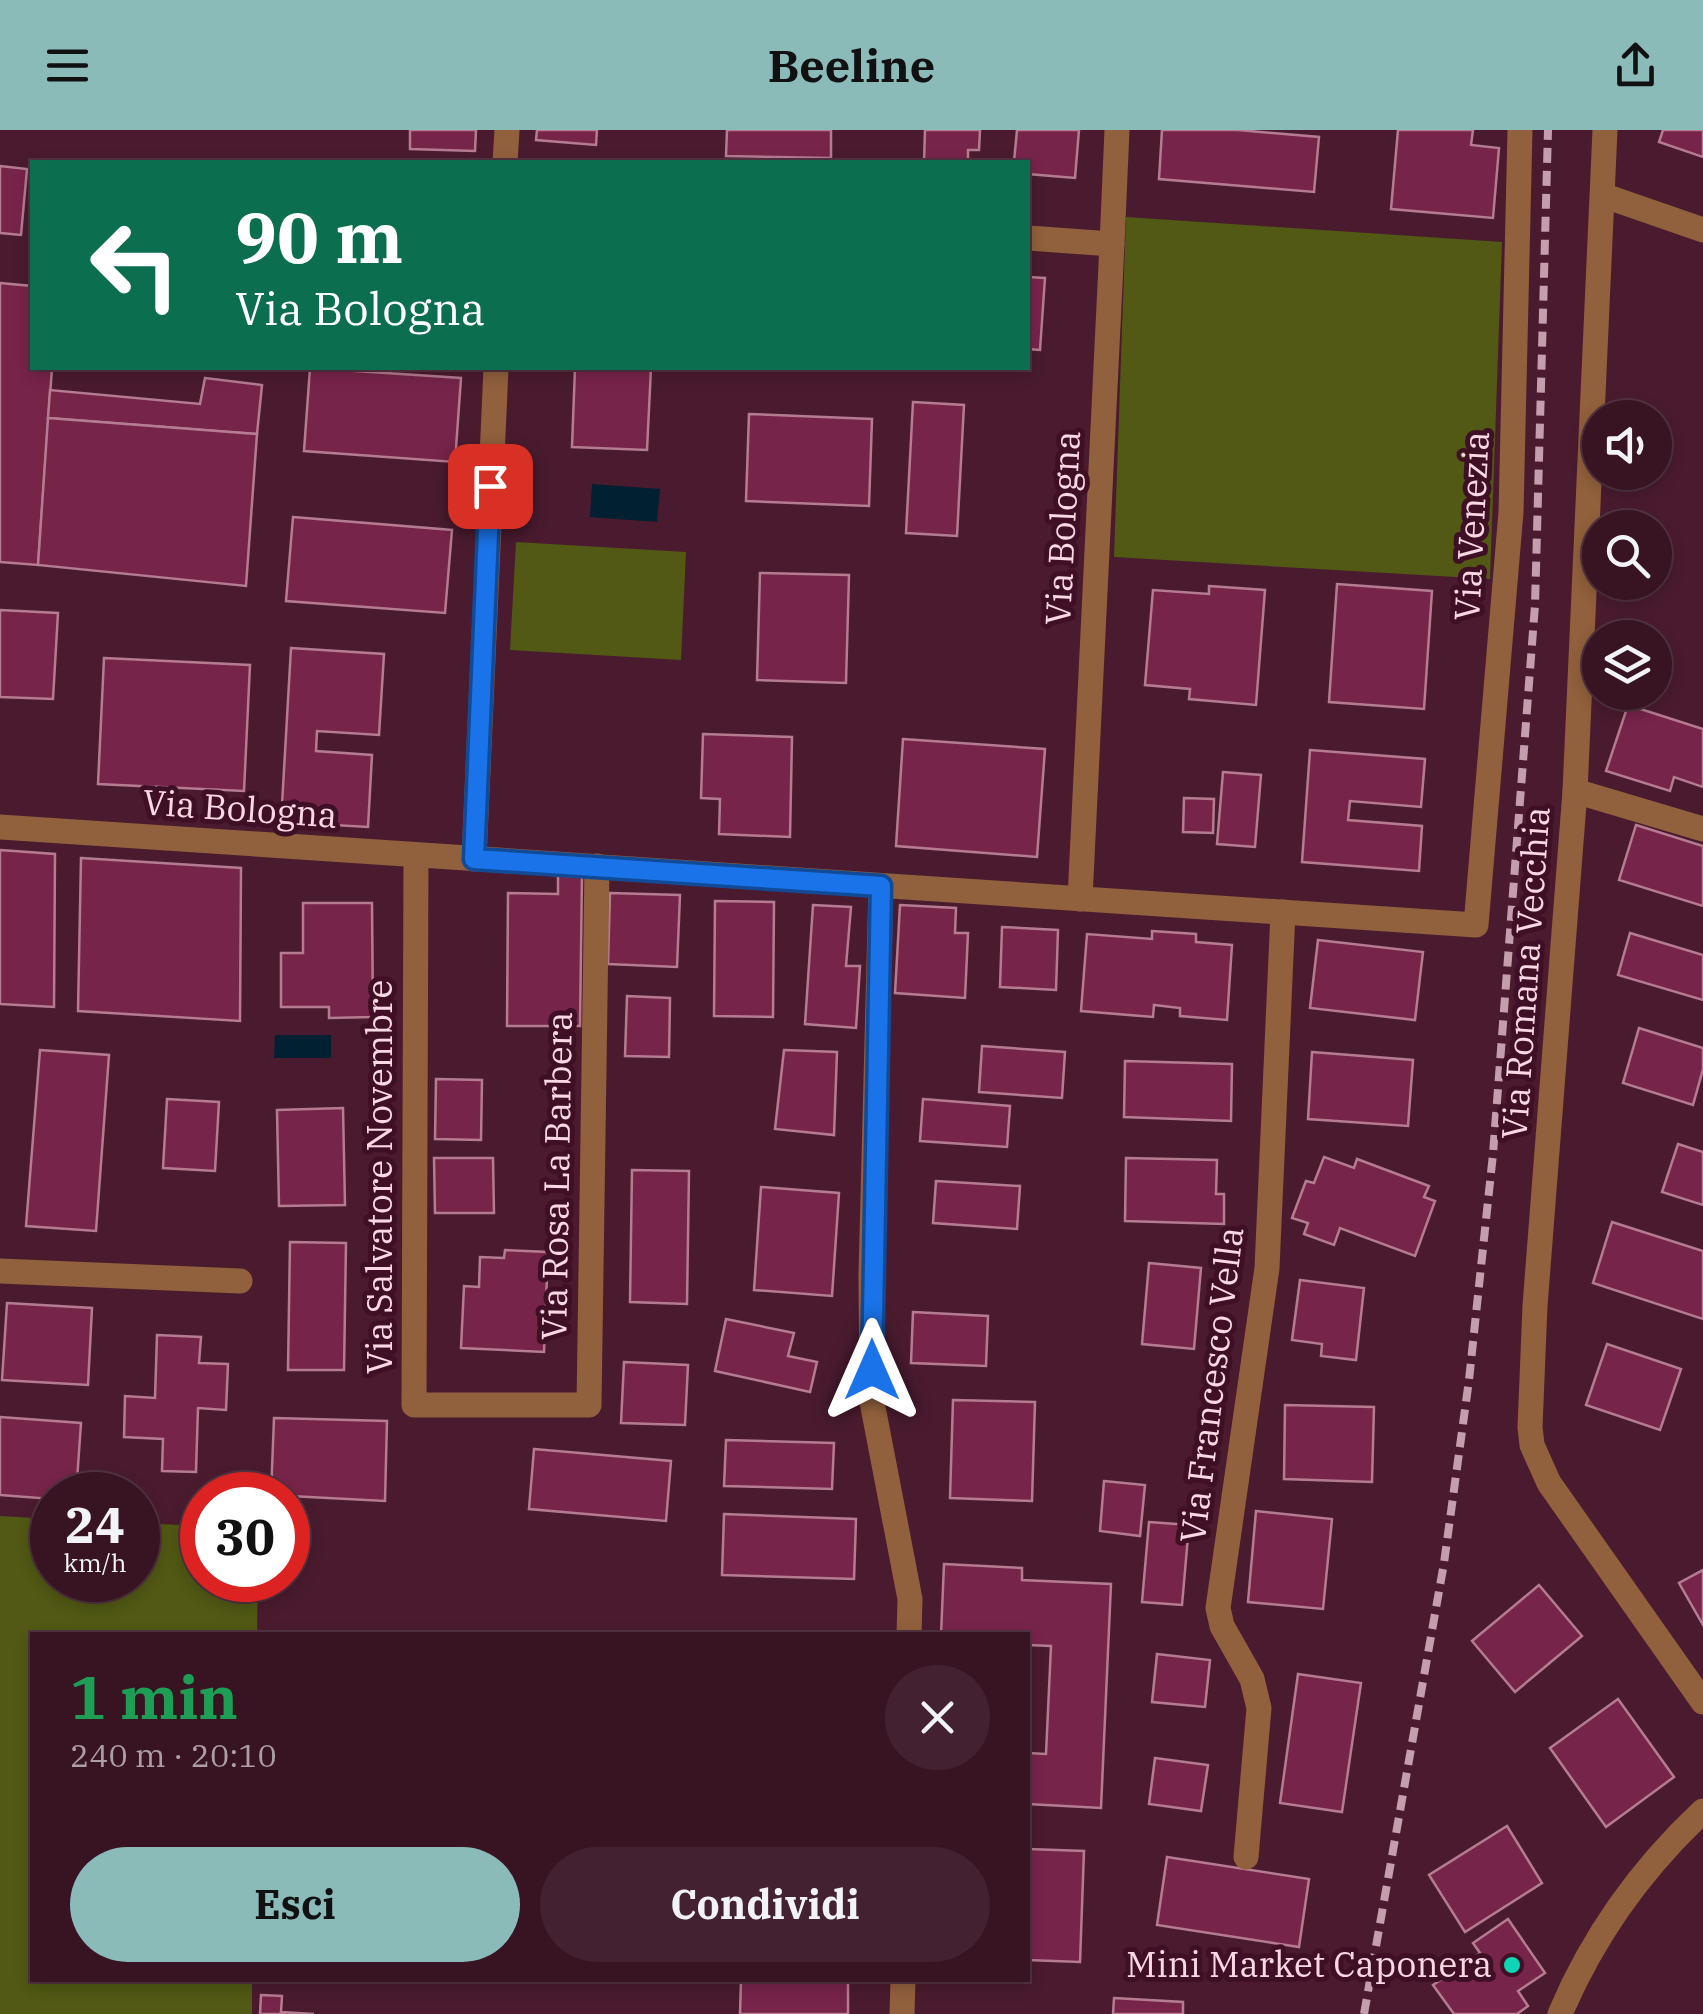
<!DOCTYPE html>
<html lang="it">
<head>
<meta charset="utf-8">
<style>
  body { margin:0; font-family:"IBM Plex Serif",serif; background:#432130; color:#f1f3f6; height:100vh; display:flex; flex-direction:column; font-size:38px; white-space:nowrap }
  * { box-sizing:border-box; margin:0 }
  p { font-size:32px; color:#ab9ea6 }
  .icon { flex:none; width:55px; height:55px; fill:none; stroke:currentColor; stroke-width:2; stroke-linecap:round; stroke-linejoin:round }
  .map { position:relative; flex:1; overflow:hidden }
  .side { position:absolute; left:30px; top:1502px; width:1000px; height:350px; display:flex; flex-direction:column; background:#381423; border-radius:0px; box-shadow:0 5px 15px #0003,0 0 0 2px #523341 }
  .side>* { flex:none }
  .guide { position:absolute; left:30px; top:30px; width:1000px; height:210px; border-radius:0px; box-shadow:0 5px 15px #0003,0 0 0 2px #523341; background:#0b6e4f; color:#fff; overflow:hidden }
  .controls { position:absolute; left:1582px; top:270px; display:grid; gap:20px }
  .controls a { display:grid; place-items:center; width:90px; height:90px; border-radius:50%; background:#381423; box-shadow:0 5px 15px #0003,0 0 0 2px #523341; font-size:50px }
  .speed { position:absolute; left:30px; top:1342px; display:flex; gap:20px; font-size:50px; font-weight:700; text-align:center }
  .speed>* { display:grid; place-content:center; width:130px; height:130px; border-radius:50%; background:#381423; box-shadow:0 5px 15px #0003,0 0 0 2px #523341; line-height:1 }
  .speed small { font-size:25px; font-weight:400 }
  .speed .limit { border:15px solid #d22; background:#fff; color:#111 }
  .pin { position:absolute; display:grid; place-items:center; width:85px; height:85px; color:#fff; margin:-42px; border-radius:20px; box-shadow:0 5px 15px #0006 }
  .me { position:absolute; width:110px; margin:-55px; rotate:0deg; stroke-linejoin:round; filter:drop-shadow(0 0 8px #0008) }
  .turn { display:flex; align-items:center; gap:35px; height:210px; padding:0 40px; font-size:45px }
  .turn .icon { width:130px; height:130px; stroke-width:2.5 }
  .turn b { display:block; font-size:70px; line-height:85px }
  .round { display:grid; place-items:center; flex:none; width:105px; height:105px; border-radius:52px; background:#432130 }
  .head { display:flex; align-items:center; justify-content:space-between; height:170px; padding:0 40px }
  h1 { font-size:60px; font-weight:700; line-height:75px; color:#1e9e55 }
  .action { display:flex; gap:20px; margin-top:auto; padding:20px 40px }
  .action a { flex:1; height:115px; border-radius:60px; background:#8bbbb9; color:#111; font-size:40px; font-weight:700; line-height:115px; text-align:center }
  .action a+a { background:#432130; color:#f1f3f6 }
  header { display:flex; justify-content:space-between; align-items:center; height:130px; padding:0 40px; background:#8bbbb9; color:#111; font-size:45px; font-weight:700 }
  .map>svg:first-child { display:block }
</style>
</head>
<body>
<header><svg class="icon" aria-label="menu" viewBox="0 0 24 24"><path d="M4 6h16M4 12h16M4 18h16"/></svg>Beeline<svg class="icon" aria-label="share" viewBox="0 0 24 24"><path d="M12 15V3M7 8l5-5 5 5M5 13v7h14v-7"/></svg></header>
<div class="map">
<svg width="1703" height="1884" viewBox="0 0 1703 1884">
  <rect width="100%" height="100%" fill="#4a1b2f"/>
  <g fill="#515914">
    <path d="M 1126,87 L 1502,112 L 1490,449 L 1114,427 Z"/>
    <path d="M 516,412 L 686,422 L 681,530 L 510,520 Z"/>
    <path d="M 0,1386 L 52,1389 L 52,1450 L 138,1450 L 138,1393 L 202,1396 L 202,1450 L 258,1450 L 257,1505 L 32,1505 L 32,1850 L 252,1850 L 252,1884 L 0,1884 Z"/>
  </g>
  <g fill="#012031">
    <path d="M 592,354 L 660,359 L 657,392 L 590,387 Z"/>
    <path d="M 275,905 L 331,905 L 331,928 L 274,928 Z"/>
  </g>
  <g fill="#772449" stroke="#b57c90" stroke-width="2.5">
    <path d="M 410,0 L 476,0 L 475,21 L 410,19 Z"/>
    <path d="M 537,0 L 597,0 L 596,15 L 536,10 Z"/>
    <path d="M 727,0 L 831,0 L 831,28 L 726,26 Z"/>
    <path d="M 925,0 L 980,0 L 979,20 L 968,20 L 968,32 L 924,32 Z"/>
    <path d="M 1017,0 L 1079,0 L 1075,48 L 1028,44 L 1028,32 L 1014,32 Z"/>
    <path d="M 1162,0 L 1238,0 L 1319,7 L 1314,62 L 1159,49 Z"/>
    <path d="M 1398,0 L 1473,0 L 1471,15 L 1499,18 L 1493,88 L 1391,79 Z"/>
    <path d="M 1663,0 L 1703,0 L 1703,27 L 1659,12 Z"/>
    <path d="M 0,36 L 27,39 L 21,105 L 0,103 Z"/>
    <path d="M 1028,147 L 1045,148 L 1040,220 L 1028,219 Z"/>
    <path d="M 0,153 L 32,156 L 32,238 L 52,238 L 38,435 L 0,432 Z"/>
    <path d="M 310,238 L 461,248 L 455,332 L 304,321 Z"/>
    <path d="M 575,238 L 651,238 L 647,320 L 572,317 Z"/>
    <path d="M 205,248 L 262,255 L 257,304 L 48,288 L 50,260 L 200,274 Z"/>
    <path d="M 913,272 L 964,275 L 957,406 L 906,403 Z"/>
    <path d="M 749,284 L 872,289 L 869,376 L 746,371 Z"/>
    <path d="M 48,288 L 257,304 L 246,456 L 38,435 Z"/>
    <path d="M 293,387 L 452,400 L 445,483 L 286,471 Z"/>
    <path d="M 760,443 L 849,445 L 846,553 L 757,550 Z"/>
    <path d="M 1337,454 L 1432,461 L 1424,579 L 1329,572 Z"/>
    <path d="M 1209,456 L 1265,460 L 1256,575 L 1189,569 L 1190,559 L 1145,555 L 1153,460 L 1209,464 Z"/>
    <path d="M 0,480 L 58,483 L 53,569 L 0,567 Z"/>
    <path d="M 291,518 L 384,524 L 379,605 L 317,601 L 316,621 L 372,625 L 368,697 L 281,692 Z"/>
    <path d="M 104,528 L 250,535 L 244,661 L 98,654 Z"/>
    <path d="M 1628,575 L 1703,599 L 1703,657 L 1674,647 L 1670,661 L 1606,641 Z"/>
    <path d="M 703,604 L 792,607 L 790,707 L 719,704 L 720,669 L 701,668 Z"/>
    <path d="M 903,609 L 1045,619 L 1037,727 L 896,716 Z"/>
    <path d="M 1310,620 L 1425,629 L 1421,677 L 1350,671 L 1348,690 L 1422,696 L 1419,741 L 1302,732 Z"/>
    <path d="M 1223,642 L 1261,645 L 1255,717 L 1217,714 Z"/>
    <path d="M 1184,668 L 1214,669 L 1213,703 L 1183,702 Z"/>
    <path d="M 1636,695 L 1703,716 L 1703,776 L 1619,750 Z"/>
    <path d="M 0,720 L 55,724 L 54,877 L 0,874 Z"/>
    <path d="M 81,728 L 241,738 L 240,891 L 78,881 Z"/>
    <path d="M 558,745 L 582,745 L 580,896 L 507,896 L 508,763 L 558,764 Z"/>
    <path d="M 610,763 L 680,765 L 677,837 L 608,834 Z"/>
    <path d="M 715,771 L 774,772 L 773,887 L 714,886 Z"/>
    <path d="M 303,773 L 372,773 L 373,887 L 329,888 L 329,877 L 281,877 L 281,823 L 303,823 Z"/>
    <path d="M 813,775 L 851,777 L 846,836 L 860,836 L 856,898 L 805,894 Z"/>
    <path d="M 900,775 L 956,778 L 955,803 L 968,803 L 965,868 L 895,863 Z"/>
    <path d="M 1002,797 L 1058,800 L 1056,860 L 1000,857 Z"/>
    <path d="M 1152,801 L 1196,804 L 1196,812 L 1232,815 L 1227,890 L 1180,886 L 1180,878 L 1154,875 L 1153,887 L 1081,881 L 1087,804 L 1152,809 Z"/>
    <path d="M 1630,803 L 1703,825 L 1703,870 L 1618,845 Z"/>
    <path d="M 1318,810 L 1423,822 L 1415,890 L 1310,878 Z"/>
    <path d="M 627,866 L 670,868 L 669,927 L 625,926 Z"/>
    <path d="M 1639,898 L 1703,918 L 1703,939 L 1693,975 L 1623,953 Z"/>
    <path d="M 982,916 L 1065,922 L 1062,968 L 979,962 Z"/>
    <path d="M 40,920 L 109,925 L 96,1101 L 26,1096 Z"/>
    <path d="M 784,920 L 837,922 L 834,1005 L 775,999 Z"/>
    <path d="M 1312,922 L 1413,930 L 1408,996 L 1308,989 Z"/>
    <path d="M 1125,931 L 1232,934 L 1231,991 L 1124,987 Z"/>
    <path d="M 436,949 L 482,950 L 481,1010 L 435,1009 Z"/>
    <path d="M 167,969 L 219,972 L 215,1041 L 163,1038 Z"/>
    <path d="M 923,969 L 1010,976 L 1007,1017 L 920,1011 Z"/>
    <path d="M 343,978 L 345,1075 L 279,1076 L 277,980 Z"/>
    <path d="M 1678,1014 L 1703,1022 L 1703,1075 L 1662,1062 Z"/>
    <path d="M 1324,1027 L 1354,1038 L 1357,1029 L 1429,1056 L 1424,1067 L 1435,1071 L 1415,1126 L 1340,1098 L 1334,1115 L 1304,1104 L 1308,1093 L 1292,1088 L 1306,1051 L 1314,1053 Z"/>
    <path d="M 434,1028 L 493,1028 L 494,1083 L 435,1083 Z"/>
    <path d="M 1126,1028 L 1217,1030 L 1216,1064 L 1224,1064 L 1224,1094 L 1125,1091 Z"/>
    <path d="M 632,1040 L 689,1041 L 687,1174 L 630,1172 Z"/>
    <path d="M 936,1051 L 1020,1056 L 1017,1099 L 933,1093 Z"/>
    <path d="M 761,1057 L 839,1063 L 832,1166 L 754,1160 Z"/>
    <path d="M 1612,1092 L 1703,1121 L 1703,1189 L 1593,1153 Z"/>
    <path d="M 290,1112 L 346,1113 L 344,1240 L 288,1240 Z"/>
    <path d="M 505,1120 L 548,1122 L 544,1222 L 461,1218 L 464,1156 L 479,1157 L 480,1127 L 504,1128 Z"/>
    <path d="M 1149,1133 L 1201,1138 L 1194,1219 L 1142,1214 Z"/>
    <path d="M 1300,1150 L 1364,1158 L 1356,1230 L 1321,1226 L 1322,1214 L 1292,1210 Z"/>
    <path d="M 7,1173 L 92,1178 L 88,1255 L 2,1250 Z"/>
    <path d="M 913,1182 L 988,1186 L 986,1236 L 911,1233 Z"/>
    <path d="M 726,1189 L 794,1203 L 788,1226 L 817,1232 L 810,1262 L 715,1241 Z"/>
    <path d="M 157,1205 L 201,1207 L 199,1233 L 228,1234 L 226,1280 L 198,1278 L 196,1342 L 162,1341 L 163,1309 L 124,1307 L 125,1266 L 155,1268 Z"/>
    <path d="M 1607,1214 L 1681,1239 L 1660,1300 L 1586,1275 Z"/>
    <path d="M 624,1232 L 688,1235 L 685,1295 L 621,1293 Z"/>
    <path d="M 953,1270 L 1035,1272 L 1032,1371 L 950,1368 Z"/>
    <path d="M 1285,1275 L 1374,1277 L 1372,1352 L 1284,1349 Z"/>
    <path d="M 0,1287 L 81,1293 L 76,1365 L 52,1365 L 52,1369 L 0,1365 Z"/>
    <path d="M 274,1288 L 387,1291 L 385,1371 L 271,1365 Z"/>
    <path d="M 726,1310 L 834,1313 L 832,1359 L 724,1356 Z"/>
    <path d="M 534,1319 L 671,1331 L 666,1391 L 529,1379 Z"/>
    <path d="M 1104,1351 L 1145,1355 L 1140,1406 L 1100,1401 Z"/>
    <path d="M 1256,1381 L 1332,1389 L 1323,1479 L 1248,1472 Z"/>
    <path d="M 724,1384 L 856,1389 L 854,1449 L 722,1445 Z"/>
    <path d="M 1149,1392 L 1189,1395 L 1182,1475 L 1142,1472 Z"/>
    <path d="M 944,1434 L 1022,1438 L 1022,1450 L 1111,1454 L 1101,1678 L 1028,1674 L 1028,1623 L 1046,1624 L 1051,1516 L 1028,1515 L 1028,1505 L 941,1505 Z"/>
    <path d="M 1703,1440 L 1703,1495 L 1679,1453 Z"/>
    <path d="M 1539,1455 L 1582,1506 L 1515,1562 L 1472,1511 Z"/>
    <path d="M 1157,1524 L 1210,1530 L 1205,1577 L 1152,1572 Z"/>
    <path d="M 1298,1544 L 1361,1553 L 1342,1682 L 1280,1673 Z"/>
    <path d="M 1618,1569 L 1674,1647 L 1606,1697 L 1550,1618 Z"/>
    <path d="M 1155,1628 L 1208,1635 L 1201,1681 L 1149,1674 Z"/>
    <path d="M 1507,1696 L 1542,1753 L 1465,1802 L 1429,1745 Z"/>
    <path d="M 1028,1719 L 1084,1721 L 1080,1832 L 1028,1830 Z"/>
    <path d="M 1167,1727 L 1309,1749 L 1299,1817 L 1157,1795 Z"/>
    <path d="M 1508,1789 L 1545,1843 L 1518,1861 L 1528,1876 L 1517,1884 L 1454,1884 L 1433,1855 L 1480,1823 L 1473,1813 Z"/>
    <path d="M 741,1850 L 848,1850 L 848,1884 L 740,1884 Z"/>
    <path d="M 261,1865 L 282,1866 L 281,1882 L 314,1884 L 260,1884 Z"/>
    <path d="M 1114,1868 L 1183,1872 L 1183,1884 L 1113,1884 Z"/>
  </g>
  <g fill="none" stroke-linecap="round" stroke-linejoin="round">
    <g stroke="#91603c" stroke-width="25">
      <path d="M 1605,0 L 1575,661 L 1535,1176 L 1530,1297 L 1532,1315 L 1549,1353 L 1703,1572"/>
      <path d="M 505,32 L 507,0"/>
      <path d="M 1605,66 L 1703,100"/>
      <path d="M 1028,108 L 1112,114 L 1080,769"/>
      <path d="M 1112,114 L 1117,0"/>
      <path d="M 1575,661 L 1703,699"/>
      <path d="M 0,697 L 1476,795 L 1511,382 L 1520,0"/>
      <path d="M 416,726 L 414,1275 L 589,1275 L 597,736"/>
      <path d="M 474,729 L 496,238"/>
      <path d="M 881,756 L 871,1145 L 872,1272 L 910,1469 L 909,1505"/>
      <path d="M 0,1141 L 240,1151"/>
      <path d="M 1246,1727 L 1259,1578 L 1252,1549 L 1222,1496 L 1218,1478 L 1267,1138 L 1283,782"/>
      <path d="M 902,1884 L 903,1850"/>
      <path d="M 1560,1884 C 1593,1806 1641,1739 1703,1681"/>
    </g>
    <path stroke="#c49eac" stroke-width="8" stroke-dasharray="15 8" stroke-linecap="butt" d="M 1364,1884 L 1444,1433 L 1469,1250 L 1493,1024 L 1535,475 L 1548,0"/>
  </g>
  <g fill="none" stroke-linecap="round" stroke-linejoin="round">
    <defs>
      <path id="route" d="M 490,356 L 474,729 L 881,756 L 872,1240"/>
    </defs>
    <use href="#route" stroke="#114b97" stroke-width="25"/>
    <use href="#route" stroke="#1a73e8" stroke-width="18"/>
  </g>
  <circle fill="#0dd5b5" stroke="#3f1025" stroke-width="4" cx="1512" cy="1835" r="10"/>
  <g text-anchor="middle" stroke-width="10" stroke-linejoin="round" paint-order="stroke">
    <g font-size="35" fill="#f9d8e3" stroke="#3f1025">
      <text transform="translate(1472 396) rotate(-87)" y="12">Via Venezia</text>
      <text transform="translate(1063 398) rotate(-87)" y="12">Via Bologna</text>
      <text transform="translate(240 679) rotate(4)" y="12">Via Bologna</text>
      <text transform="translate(1526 843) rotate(-86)" y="12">Via Romana Vecchia</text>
      <text transform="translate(557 1046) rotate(-89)" y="12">Via Rosa La Barbera</text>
      <text transform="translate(380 1047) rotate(-90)" y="12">Via Salvatore Novembre</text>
      <text transform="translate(1212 1255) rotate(-83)" y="12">Via Francesco Vella</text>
    </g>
    <g font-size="35" fill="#f9d8e3" stroke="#3f1025" text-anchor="end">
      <text x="1492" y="1847">Mini Market Caponera</text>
    </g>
  </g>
</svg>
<div class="controls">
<a><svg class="icon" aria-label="sound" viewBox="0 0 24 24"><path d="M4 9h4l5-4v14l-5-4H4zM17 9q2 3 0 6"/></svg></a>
<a><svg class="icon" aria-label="search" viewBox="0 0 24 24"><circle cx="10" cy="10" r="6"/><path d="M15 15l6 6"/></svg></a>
<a><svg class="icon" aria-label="layers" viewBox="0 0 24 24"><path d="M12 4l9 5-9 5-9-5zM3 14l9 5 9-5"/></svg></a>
</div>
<div class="speed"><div>24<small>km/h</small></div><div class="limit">30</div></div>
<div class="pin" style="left:490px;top:356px;background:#d93025"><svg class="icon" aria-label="arrive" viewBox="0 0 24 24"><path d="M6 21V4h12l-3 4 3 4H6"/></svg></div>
<svg class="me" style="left:872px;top:1240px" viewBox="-20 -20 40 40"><path d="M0-17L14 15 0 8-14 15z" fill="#1a73e8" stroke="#fff" stroke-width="4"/></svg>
<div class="guide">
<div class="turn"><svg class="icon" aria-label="left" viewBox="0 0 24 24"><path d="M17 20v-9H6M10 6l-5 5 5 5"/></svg><div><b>90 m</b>Via Bologna</div></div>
</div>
<section class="side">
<div class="head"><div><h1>1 min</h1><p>240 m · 20:10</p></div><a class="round"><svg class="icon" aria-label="close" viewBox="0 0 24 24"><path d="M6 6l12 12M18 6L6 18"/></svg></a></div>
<div class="action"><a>Esci</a><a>Condividi</a></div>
</section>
</div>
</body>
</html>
